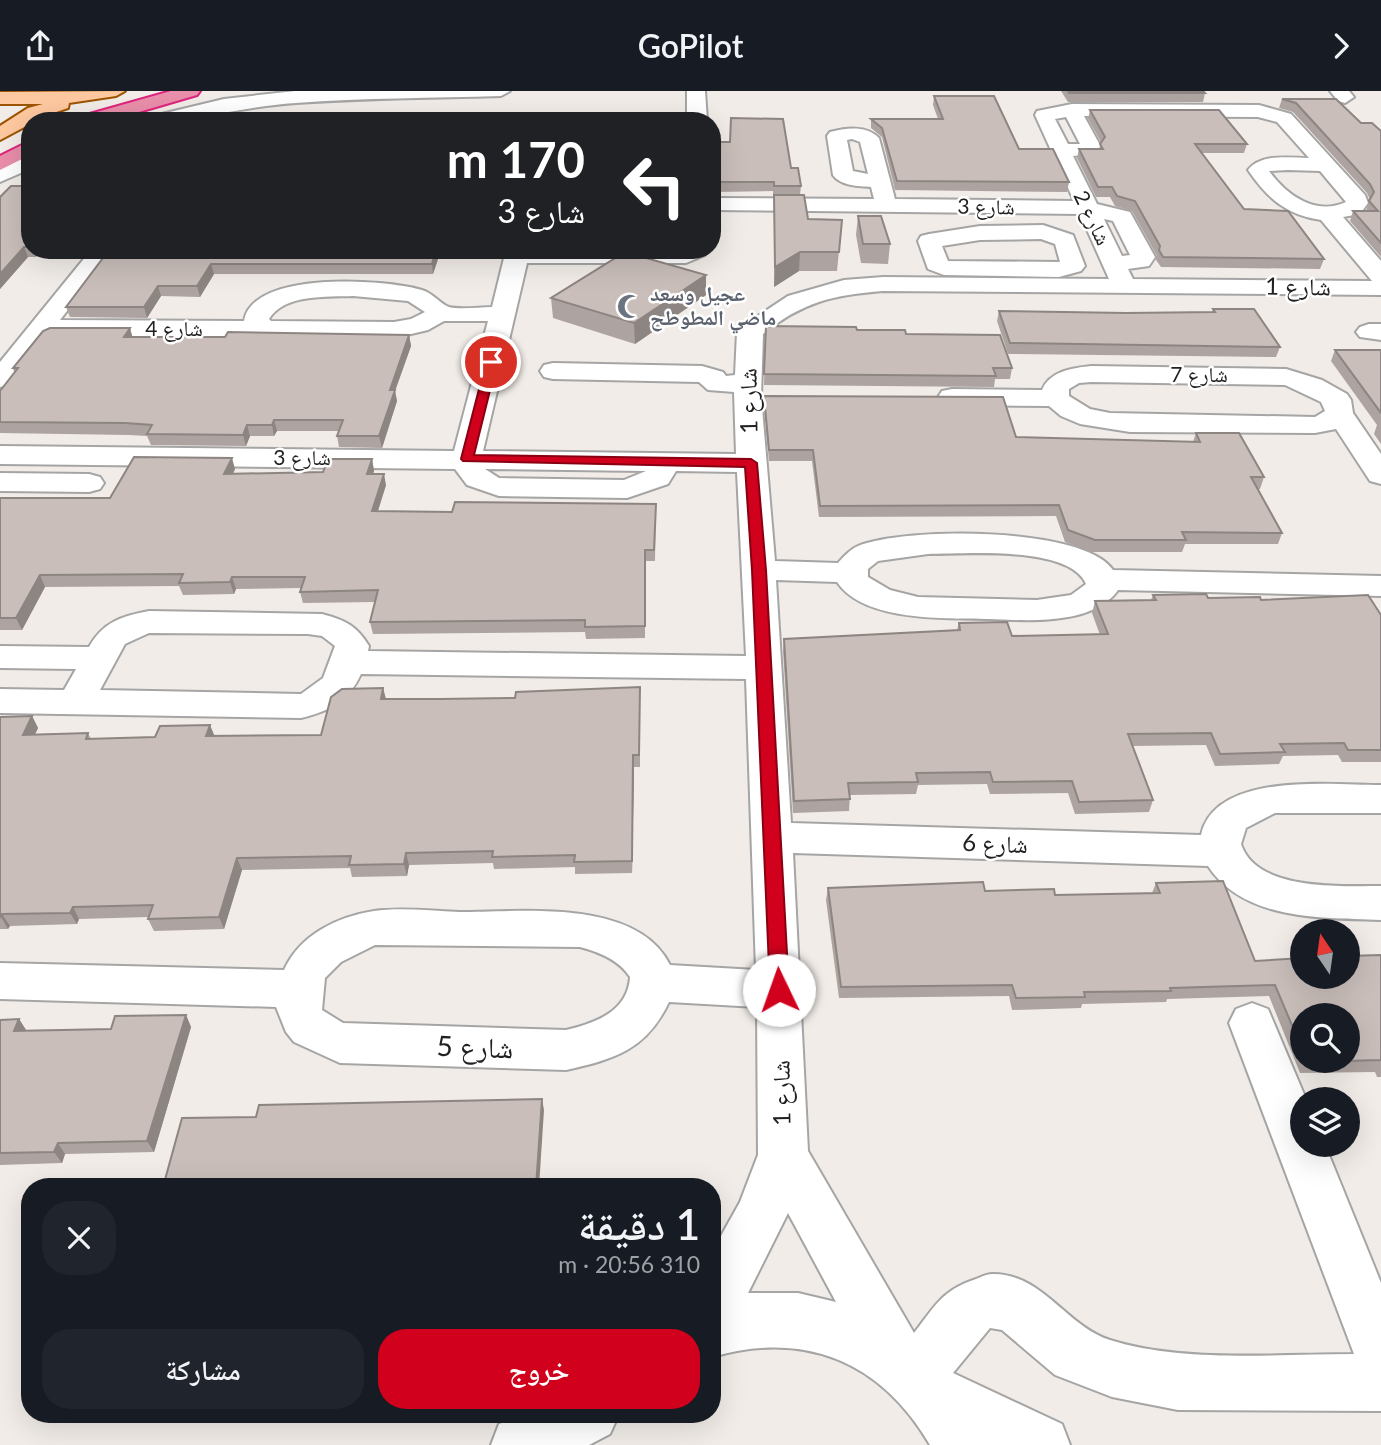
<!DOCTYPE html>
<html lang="ar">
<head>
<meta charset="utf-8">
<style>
  body { margin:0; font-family:Lato,"Noto Naskh Arabic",sans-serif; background:#20242c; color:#f1f3f6; direction:rtl; height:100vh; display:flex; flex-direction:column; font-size:26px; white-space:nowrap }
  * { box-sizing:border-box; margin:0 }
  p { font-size:23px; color:#9ea1a6 }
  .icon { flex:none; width:38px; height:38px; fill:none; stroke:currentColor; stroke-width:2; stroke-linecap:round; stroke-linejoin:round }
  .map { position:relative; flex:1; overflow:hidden; direction:ltr }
  .panel { position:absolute; left:21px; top:1087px; width:700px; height:245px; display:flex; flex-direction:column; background:#171b24; border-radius:28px; box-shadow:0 7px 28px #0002; direction:rtl }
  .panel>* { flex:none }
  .top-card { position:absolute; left:21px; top:21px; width:700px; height:147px; border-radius:28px; box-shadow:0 7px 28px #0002; direction:rtl; background:#202124; color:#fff; overflow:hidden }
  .needle { width:46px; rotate:347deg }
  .controls { position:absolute; left:1290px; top:828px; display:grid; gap:14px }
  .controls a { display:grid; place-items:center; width:70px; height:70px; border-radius:50%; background:#171b24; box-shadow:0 7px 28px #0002; font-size:35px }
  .pin { position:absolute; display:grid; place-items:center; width:60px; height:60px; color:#fff; margin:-30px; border:4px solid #fff; border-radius:50%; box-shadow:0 2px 7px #0007 }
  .me { position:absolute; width:77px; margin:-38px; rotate:357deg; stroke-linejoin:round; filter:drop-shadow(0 0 5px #0008) }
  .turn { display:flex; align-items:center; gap:24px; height:147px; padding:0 21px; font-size:32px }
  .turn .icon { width:91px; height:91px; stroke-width:2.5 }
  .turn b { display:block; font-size:49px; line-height:60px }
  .round { display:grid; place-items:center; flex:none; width:74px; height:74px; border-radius:28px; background:#20242c }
  .overview { display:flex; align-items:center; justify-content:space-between; height:119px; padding:0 21px }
  h1 { font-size:42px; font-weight:600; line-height:52px }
  .button { display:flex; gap:14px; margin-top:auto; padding:14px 21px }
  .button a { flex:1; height:80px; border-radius:28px; background:#d1001c; color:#fff; font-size:28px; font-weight:600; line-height:80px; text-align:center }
  .button a+a { background:#20242c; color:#f1f3f6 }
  header { display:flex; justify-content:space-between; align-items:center; height:91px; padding:0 21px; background:#171b24; font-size:32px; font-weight:600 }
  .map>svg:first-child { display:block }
</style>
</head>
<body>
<header><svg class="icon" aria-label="forward" viewBox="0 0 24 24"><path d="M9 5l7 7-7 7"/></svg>GoPilot<svg class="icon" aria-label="share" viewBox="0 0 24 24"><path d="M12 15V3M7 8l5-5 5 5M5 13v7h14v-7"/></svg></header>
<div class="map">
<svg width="1381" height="1354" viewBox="0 0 1381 1354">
  <rect width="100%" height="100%" fill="#f1ece7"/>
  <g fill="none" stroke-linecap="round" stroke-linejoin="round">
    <defs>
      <g id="minor">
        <path d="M 295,0 L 510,0 L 501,5 C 433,7 364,7 296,12 C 245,15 197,30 147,30 L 149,26 L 224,8 Z"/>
        <path d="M 687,0 L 705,0 L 707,30 L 687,30 Z"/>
        <path d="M 1330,0 L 1349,0 L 1354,6 L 1345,12 L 1338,10 Z"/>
        <path d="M 1072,13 L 1259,14 L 1291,23 L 1365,104 L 1368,112 L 1360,123 L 1343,126 L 1381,170 L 1381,204 L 883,200 C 833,204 802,211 763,243 L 761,305 L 775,470 L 838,472 C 843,466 851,458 858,455 C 905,436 1083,435 1113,479 L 1381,485 L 1381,505 L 1118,499 C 1107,515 1086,523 1068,526 C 1041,531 1014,529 988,528 C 945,527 864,531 837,491 L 776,489 L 791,732 L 1201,744 C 1215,680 1333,694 1381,694 L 1381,722 L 1275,722 L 1246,737 L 1241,753 C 1256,800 1341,795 1381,795 L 1381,829 C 1323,827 1244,830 1208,775 L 793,762 L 808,1060 L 914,1242 C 936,1214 941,1200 976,1188 C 981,1186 987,1183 992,1183 C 1042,1182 1066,1235 1110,1249 C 1183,1272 1278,1263 1354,1263 L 1229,932 L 1236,918 L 1252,912 L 1268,918 L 1306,1008 L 1302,1008 L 1302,1054 L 1325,1054 L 1381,1192 L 1381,1320 L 1178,1319 L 1112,1306 L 1055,1284 L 1002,1239 L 990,1237 L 953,1282 L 1062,1333 L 1070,1354 L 930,1354 C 881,1270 805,1239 712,1266 L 712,1161 L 740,1111 L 758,1064 L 757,916 L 669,911 C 646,959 615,968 566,979 L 340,972 L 294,951 L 286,941 L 276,916 L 0,908 L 0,872 L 284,879 C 300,844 336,826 374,820 C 400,816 432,820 459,821 C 522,821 637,807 670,874 L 756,879 L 746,588 L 361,583 C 348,611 330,620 301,627 L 0,622 L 0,598 L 64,599 L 76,578 L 0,577 L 0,555 L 89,556 C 103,531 122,525 149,520 L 322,523 C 345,529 357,535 369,555 L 368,560 L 746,565 L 737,381 L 676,380 L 668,393 L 627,407 L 499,405 L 467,394 L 455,378 L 0,373 L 0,355 L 454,360 L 488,230 L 444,230 L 428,239 L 394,247 L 48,245 L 9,294 L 0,296 L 0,271 L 91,159 L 114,159 L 60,229 L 244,230 C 252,179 385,188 422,199 C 433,202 440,213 449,216 C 461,219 479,216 492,216 L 506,159 L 708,159 L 705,164 L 686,172 L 527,172 L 483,360 L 736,363 L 734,301 L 708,299 L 699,291 L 553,288 L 544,286 L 540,280 L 544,274 L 553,272 L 702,275 L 723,281 L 726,285 L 735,284 L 737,241 L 741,236 L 788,205 L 844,189 L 883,186 L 1109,188 L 1080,123 L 712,119 L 712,107 L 874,108 L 871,96 C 858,95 841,95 833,84 L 827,45 L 830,41 C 846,37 866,34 879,47 L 895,108 L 1074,110 L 1035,24 L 1037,20 ZM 1084,25 L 1258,26 L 1277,31 L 1309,67 C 1290,67 1261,62 1248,79 C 1267,107 1286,124 1321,129 L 1372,190 L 1133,188 L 1128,178 L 1149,175 L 1155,166 L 1130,121 L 1097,113 L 1073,65 L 1094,63 L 1101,56 ZM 1066,26 L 1080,53 L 1068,53 L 1055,28 ZM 852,48 L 860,51 L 868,83 L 853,80 L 847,49 ZM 1288,79 L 1320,80 L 1346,111 C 1316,125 1287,105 1269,80 ZM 1104,128 L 1113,130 L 1130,164 L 1122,165 ZM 353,205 L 408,210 L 425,221 L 411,228 L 394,231 L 271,230 L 269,228 C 284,203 327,206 353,205 ZM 485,378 L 646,380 L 624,389 L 499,387 ZM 928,463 C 964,463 1070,454 1086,493 L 1071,504 L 1037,509 L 918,506 L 890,499 L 868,486 L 868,478 L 878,470 ZM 149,542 L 308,543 L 322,545 L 335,555 L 323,587 L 301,603 L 100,599 L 125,553 ZM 375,854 L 580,856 C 599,861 619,869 630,886 C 628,920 596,932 566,939 L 343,932 L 322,919 L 325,887 L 341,871 ZM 788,1122 L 836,1211 L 798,1202 L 748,1202 Z"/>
        <path d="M 30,64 L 30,78 L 0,91 L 0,77 Z"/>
        <path d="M 1043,134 L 1073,144 L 1085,175 L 1081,180 L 1059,186 L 944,184 L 928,178 L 918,150 L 921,145 L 929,143 L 980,135 ZM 1041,148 L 1055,153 L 1060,171 L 948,170 L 942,155 L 980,149 Z"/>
        <path d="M 1369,233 L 1381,233 L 1381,249 L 1360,246 L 1356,241 L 1360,236 Z"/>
        <path d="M 1091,275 L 1286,278 L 1322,289 L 1347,303 L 1351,309 L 1353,322 L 1381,363 L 1381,393 L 1370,390 L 1336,338 L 1315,342 L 1130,341 L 1080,333 L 1061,325 L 1049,315 L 952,314 L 942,312 L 938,306 L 942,300 L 952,298 L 1042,299 C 1050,280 1072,277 1091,275 ZM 1091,291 L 1285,294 L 1321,311 L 1325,320 L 1315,326 L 1110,322 L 1090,318 L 1069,305 L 1069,298 L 1079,292 Z"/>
        <path d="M 0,382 L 89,383 L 100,386 L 104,392 L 100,398 L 89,401 L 0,400 Z"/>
        <path d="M 527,1323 L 619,1323 L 610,1343 L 589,1354 L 491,1354 L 499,1333 Z"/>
      </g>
      <path id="major" d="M 125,0 L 116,5 L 69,12 L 68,17 L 30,30 L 30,33 L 0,49 L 0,35 L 28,17 L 43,13 L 0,13 L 0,1 Z"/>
      <g id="highway">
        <path d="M 171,0 L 200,0 L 197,4 L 108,30 L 77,30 L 79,26 Z"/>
        <path d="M 30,50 L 30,64 L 0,79 L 0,65 Z"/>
      </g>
    </defs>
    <use href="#minor" stroke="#a5a5a5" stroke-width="4"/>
    <use href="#major" stroke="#9d5400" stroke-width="4"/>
    <use href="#highway" stroke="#df247d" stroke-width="4"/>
    <use href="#minor" fill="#fff" fill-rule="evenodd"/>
    <use href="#major" fill="#fec8a0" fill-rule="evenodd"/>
    <use href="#highway" fill="#e98eab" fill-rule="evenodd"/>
  </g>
  <g fill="#ada3a0" fill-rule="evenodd">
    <path d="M 1061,0 L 1203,0 L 1205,2 L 1203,11 L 1068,11 Z"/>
    <path d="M 934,5 L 1019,58 L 1069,91 L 1067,101 L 895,99 L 882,46 L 871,37 L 871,28 L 938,28 L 933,14 Z"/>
    <path d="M 1282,8 L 1361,32 L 1381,40 L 1381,166 L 1350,130 L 1353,120 L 1366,120 L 1370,109 L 1367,102 L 1293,21 L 1279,17 Z"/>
    <path d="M 1090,19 L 1247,53 L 1244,62 L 1202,62 L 1244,118 L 1324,168 L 1320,178 L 1161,176 L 1156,169 L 1157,165 L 1132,120 L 1115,115 L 1110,106 L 1096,106 L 1077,67 L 1079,58 L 1099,58 L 1101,51 L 1088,28 Z"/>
    <path d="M 712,51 L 791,77 L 801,95 L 800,104 L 808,128 L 842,129 L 837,180 L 799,180 L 774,196 L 774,105 L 773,105 L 773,100 L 712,101 Z"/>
    <path d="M 30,95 L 30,159 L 41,159 L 36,166 L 28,166 L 0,198 L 0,106 Z"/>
    <path d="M 858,125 L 890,153 L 888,173 L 861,172 L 856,144 Z"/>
    <path d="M 441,159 L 433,183 L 214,183 L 200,206 L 161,205 L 147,227 L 70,226 L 66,216 L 106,163 Z"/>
    <path d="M 706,204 L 635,253 L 553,227 L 551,207 Z"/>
    <path d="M 1213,218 L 1280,256 L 1276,266 L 1008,263 L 997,230 L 999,220 L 1126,222 L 1212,221 Z"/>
    <path d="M 766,235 L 857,239 L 906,243 L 1012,277 L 1010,288 L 995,288 L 994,296 L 764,294 Z"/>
    <path d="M 130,237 L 132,246 L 225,246 L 409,244 L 411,255 L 395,300 L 397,310 L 382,357 L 339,356 L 337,345 L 339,340 L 277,340 L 274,345 L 250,345 L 246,355 L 151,354 L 147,345 L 129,344 L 0,342 L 0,300 L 14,281 L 13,277 Z"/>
    <path d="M 1335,259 L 1381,259 L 1381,353 L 1374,343 L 1377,334 L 1331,270 Z"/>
    <path d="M 764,305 L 1016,346 L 1193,351 L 1196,342 L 1264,386 L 1260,398 L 1258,398 L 1282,442 L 1278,453 L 1185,453 L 1182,461 L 1092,461 L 1065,451 L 1056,425 L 819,426 L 812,370 L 769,370 L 764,316 Z"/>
    <path d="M 372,368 L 374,380 L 373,383 L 386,394 L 378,420 L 452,421 L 656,413 L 655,470 L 645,470 L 645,547 L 586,548 L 585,541 L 373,543 L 370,531 L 375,511 L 303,512 L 300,501 L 301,497 L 236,498 L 234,503 L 183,504 L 179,495 L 45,496 L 22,539 L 0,539 L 0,407 L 110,407 L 235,378 L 233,383 L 323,381 Z"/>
    <path d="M 1153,504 L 1261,509 L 1381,524 L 1381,671 L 1342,671 L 1338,664 L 1283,665 L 1279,673 L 1215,675 L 1206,654 L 1132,655 L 1153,709 L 1149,721 L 1075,723 L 1068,702 L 990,703 L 987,693 L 918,694 L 916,703 L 850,704 L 849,720 L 793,722 L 783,560 L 784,548 L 957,539 L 959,532 L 1012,545 L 1100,544 L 1092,522 L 1095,510 L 1151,509 Z"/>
    <path d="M 640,596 L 640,676 L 634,676 L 632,782 L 575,783 L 575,776 L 494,778 L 493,772 L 409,774 L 407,785 L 352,786 L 350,777 L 242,779 L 224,838 L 154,840 L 148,828 L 149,826 L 79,828 L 77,833 L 10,835 L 8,838 L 0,838 L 0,626 L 32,625 L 38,637 L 35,643 L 88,642 L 91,648 L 321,644 L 383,597 L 386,608 L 439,608 L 515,607 Z"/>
    <path d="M 1156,792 L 1255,870 L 1381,864 L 1381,986 L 1377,986 L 1375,981 L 1300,982 L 1269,905 L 1167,908 L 1166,911 L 1082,913 L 1081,917 L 1012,919 L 1009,905 L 839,907 L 826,809 L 828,797 L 985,800 L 1055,804 L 1152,802 ZM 1302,924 L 1348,970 L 1302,970 Z"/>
    <path d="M 186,924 L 191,936 L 154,1061 L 65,1063 L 62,1072 L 0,1074 L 0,929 L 19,928 L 26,939 L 111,938 Z"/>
  </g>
  <g fill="#8d8582">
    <path d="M 24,156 L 28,166 L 0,198 L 0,183 Z"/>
    <path d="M 34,159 L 41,159 L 36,166 Z"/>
    <path d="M 436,159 L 441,159 L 433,183 L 432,173 Z"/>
    <path d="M 800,161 L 799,180 L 774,196 L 775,176 Z"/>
    <path d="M 211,173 L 214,183 L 200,206 L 197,195 Z"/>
    <path d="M 706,184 L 706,204 L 635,253 L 634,232 Z"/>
    <path d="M 158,195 L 161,205 L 147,227 L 144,216 Z"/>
    <path d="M 130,237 L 133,248 L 124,246 Z"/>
    <path d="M 409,244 L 411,255 L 395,300 L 397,310 L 382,357 L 379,345 L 390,299 Z"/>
    <path d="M 274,329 L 277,340 L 274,345 L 272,334 Z"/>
    <path d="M 247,334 L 250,345 L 246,355 L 243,344 Z"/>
    <path d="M 232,367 L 235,378 L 227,395 L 224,383 Z"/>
    <path d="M 372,368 L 374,380 L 369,394 L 367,383 Z"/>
    <path d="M 384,383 L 386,394 L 374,432 L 372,420 Z"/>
    <path d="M 40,484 L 45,496 L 22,539 L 16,527 Z"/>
    <path d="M 232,486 L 236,498 L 234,503 L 230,491 Z"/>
    <path d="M 383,597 L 386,609 L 381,608 Z"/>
    <path d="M 32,625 L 38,637 L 29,656 L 23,644 Z"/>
    <path d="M 210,634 L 215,646 L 206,645 Z"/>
    <path d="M 633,664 L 634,676 L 632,782 L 632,770 Z"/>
    <path d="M 406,762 L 409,774 L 407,785 L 404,773 Z"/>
    <path d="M 237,767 L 242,779 L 224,838 L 219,826 Z"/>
    <path d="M 73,816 L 79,828 L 77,833 L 70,822 Z"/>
    <path d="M 2,823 L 10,835 L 8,838 L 1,826 Z"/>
    <path d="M 186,924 L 191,936 L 154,1061 L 147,1050 Z"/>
    <path d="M 19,928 L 26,939 L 14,940 Z"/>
    <path d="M 542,1008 L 544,1019 L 539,1096 L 536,1096 Z"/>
    <path d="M 58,1052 L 65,1063 L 62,1072 L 54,1061 Z"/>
  </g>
  <g fill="#c9beba" stroke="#8d8582" stroke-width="2">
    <path d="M 1068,0 L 1203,0 L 1205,2 L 1069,2 Z"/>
    <path d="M 934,5 L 994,5 L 1019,58 L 1053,58 L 1069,91 L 897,90 L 882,37 L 871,28 L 943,28 Z"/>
    <path d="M 1282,8 L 1336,8 L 1361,32 L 1372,32 L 1381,40 L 1381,152 L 1353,120 L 1378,120 L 1369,110 L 1374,101 L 1370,93 L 1296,12 Z"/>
    <path d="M 1090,19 L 1219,19 L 1247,53 L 1195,53 L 1244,118 L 1288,120 L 1324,168 L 1163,166 L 1159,159 L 1160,155 L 1135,110 L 1117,105 L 1112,96 L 1098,96 L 1079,58 L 1103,58 L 1100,53 L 1105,46 Z"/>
    <path d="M 731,27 L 783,28 L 791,77 L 798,77 L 801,95 L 774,95 L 774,91 L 712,91 L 712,51 L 730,51 Z"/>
    <path d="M 11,95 L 30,95 L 30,156 L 24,156 L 0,183 L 0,106 Z"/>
    <path d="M 774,104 L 804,104 L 808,128 L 842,129 L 839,161 L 800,161 L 775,176 Z"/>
    <path d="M 858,125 L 881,125 L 890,153 L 863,153 Z"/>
    <path d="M 113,159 L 436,159 L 432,173 L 211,173 L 197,195 L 158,195 L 144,216 L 66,216 L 106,163 L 110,163 Z"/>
    <path d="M 625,161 L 706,184 L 634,232 L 551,207 Z"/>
    <path d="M 1213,218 L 1254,218 L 1280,256 L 1010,252 L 999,220 L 1126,222 L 1215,221 Z"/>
    <path d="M 766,235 L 856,236 L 857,239 L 905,239 L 906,243 L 1000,244 L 1012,277 L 993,277 L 996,285 L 764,283 Z"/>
    <path d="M 50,237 L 130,237 L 124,246 L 225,246 L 228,241 L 409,244 L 390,299 L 395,299 L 379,345 L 337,345 L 343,329 L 274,329 L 272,334 L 247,334 L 243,344 L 147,343 L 152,334 L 125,332 L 0,331 L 0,300 L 18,277 L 13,277 L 43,240 Z"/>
    <path d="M 1335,259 L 1381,259 L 1381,322 Z"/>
    <path d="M 764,305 L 1003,306 L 1016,346 L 1200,351 L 1196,342 L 1239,342 L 1264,386 L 1251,386 L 1282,442 L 1182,441 L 1186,449 L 1095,449 L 1068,439 L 1059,414 L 820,415 L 813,359 L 769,359 Z"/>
    <path d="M 134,366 L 232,367 L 224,383 L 323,381 L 328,368 L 372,368 L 367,383 L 384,383 L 372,420 L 452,421 L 455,411 L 656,413 L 654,459 L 645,459 L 645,535 L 585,536 L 585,529 L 370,531 L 378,499 L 300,501 L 305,486 L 232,486 L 230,491 L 179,492 L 183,483 L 40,484 L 16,527 L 0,527 L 0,407 L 110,407 Z"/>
    <path d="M 1206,503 L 1208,507 L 1260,506 L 1261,509 L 1368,504 L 1381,524 L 1381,659 L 1348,659 L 1344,652 L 1280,653 L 1285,661 L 1220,663 L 1211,642 L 1128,643 L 1153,709 L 1079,711 L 1072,690 L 993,691 L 990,681 L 916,682 L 918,691 L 848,692 L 850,708 L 794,710 L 784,548 L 960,539 L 959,532 L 1007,531 L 1012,545 L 1108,543 L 1095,510 L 1156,509 L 1153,504 Z"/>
    <path d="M 640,596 L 639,664 L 633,664 L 632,770 L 574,771 L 575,764 L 492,766 L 493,760 L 406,762 L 404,773 L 349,774 L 351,765 L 237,767 L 219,826 L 148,828 L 153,814 L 73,816 L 70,822 L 2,823 L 0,826 L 0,626 L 32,625 L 23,644 L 88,642 L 86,648 L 155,646 L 160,635 L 210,634 L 206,645 L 321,644 L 331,606 L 342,598 L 383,597 L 381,608 L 439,608 L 515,607 L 516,601 Z"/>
    <path d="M 1223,790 L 1255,870 L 1302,867 L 1302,886 L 1348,886 L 1348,865 L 1381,864 L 1381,969 L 1307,971 L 1307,970 L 1348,970 L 1348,924 L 1302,924 L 1302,958 L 1275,894 L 1170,897 L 1171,900 L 1084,901 L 1085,906 L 1016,907 L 1012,894 L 841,896 L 828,797 L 983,791 L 985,800 L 1054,798 L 1055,804 L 1160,802 L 1156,792 Z"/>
    <path d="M 186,924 L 147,1050 L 58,1052 L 54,1061 L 0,1062 L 0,929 L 19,928 L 14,940 L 111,938 L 115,925 Z"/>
    <path d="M 542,1008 L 536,1096 L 163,1096 L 182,1027 L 256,1026 L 259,1014 Z"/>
  </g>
  <path fill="#d1001c" stroke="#880012" stroke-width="2" d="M 491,268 L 497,271 L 474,364 L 751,368 L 757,372 L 766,479 L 789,899 L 786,904 L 779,906 L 773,904 L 770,899 L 752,479 L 745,376 L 463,370 L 461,368 L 486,271 Z"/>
  <defs>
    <symbol id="mosque-bare" viewBox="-9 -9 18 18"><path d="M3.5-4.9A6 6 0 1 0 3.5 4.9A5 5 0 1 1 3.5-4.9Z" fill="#6b7280" stroke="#fff" stroke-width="2.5" paint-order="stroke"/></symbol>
  </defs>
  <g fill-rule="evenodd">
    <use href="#mosque-bare" x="612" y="198" width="35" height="35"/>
  </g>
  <g text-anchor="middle" stroke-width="5" stroke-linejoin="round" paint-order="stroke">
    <g font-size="21" fill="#212121" stroke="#fff">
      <text transform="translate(986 116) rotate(1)" y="7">شارع 3</text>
      <text transform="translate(1092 127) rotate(64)" y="7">شارع 2</text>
      <text x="174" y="245">شارع 4</text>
      <text x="1199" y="291">شارع 7</text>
      <text x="302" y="374">شارع 3</text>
    </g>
    <g font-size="21" font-weight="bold" fill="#5b616d" stroke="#fff" text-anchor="start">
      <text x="650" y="210">عجيل وسعد<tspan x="650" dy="24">ماضي المطوطح</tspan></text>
    </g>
    <g font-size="24" fill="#212121" stroke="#fff">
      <text transform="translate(1298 196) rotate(1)" y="8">شارع 1</text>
      <text transform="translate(749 310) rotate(-91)" y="8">شارع 1</text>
      <text transform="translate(995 753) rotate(2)" y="8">شارع 6</text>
      <text transform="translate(782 1002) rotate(-91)" y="8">شارع 1</text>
    </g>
    <g font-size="28" fill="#212121" stroke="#fff">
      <text transform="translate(475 956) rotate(2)" y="10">شارع 5</text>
    </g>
  </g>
</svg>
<div class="controls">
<a><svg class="needle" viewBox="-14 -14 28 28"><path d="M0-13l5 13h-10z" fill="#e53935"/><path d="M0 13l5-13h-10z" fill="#9ea1a6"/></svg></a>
<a><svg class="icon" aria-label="search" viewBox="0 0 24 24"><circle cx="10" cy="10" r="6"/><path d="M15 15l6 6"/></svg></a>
<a><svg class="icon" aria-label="layers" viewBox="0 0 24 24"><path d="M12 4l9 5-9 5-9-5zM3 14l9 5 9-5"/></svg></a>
</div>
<div class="pin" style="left:491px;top:271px;background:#d93025"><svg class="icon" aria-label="arrive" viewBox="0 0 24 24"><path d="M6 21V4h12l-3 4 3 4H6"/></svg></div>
<svg class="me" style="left:779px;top:899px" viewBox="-20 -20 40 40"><circle r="19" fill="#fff"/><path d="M0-13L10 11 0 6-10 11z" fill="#d1001c"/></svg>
<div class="top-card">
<div class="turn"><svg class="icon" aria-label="left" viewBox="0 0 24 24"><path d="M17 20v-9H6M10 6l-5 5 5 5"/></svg><div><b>170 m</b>شارع 3</div></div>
</div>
<section class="panel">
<div class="overview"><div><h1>1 دقيقة</h1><p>310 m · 20:56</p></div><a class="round"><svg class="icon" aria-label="close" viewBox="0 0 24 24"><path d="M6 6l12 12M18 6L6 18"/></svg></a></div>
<div class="button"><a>خروج</a><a>مشاركة</a></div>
</section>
</div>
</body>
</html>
